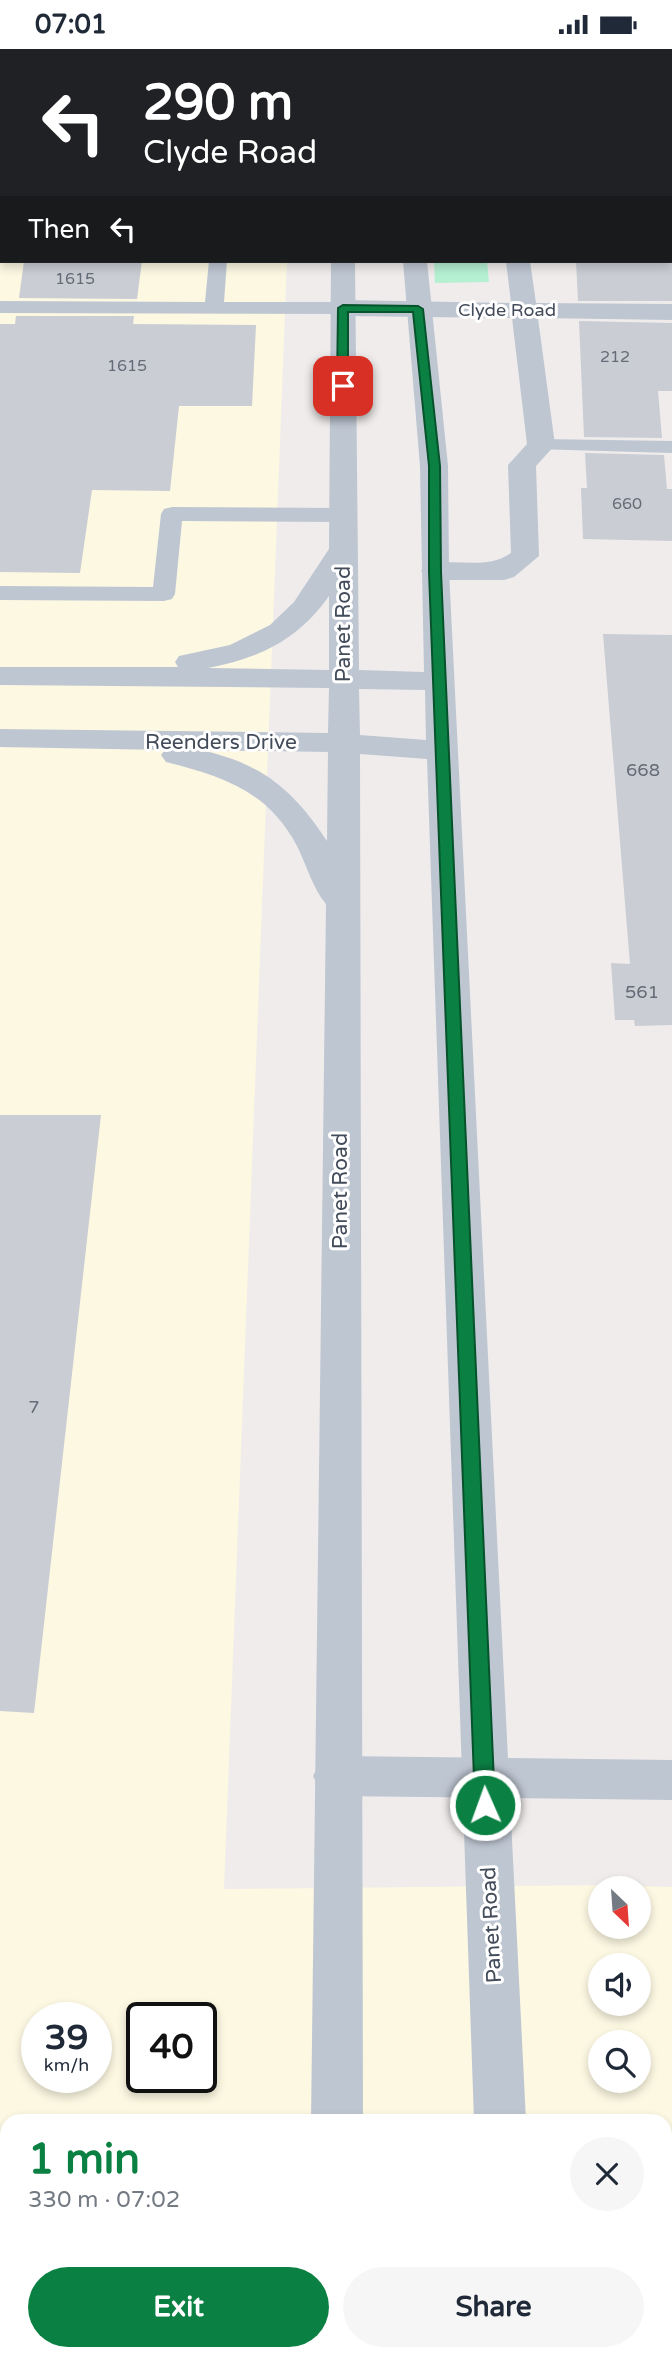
<!DOCTYPE html>
<html lang="en">
<head>
<meta charset="utf-8">
<style>
  body { margin:0; font-family:"Varela Round",sans-serif; background:#f6f6f7; color:#1f2937; height:100vh; display:flex; flex-direction:column; font-size:26px; white-space:nowrap }
  * { box-sizing:border-box; margin:0 }
  p { font-size:23px; color:#747a83 }
  .icon { flex:none; width:38px; height:38px; fill:none; stroke:currentColor; stroke-width:2; stroke-linecap:round; stroke-linejoin:round }
  .map { position:relative; flex:1; overflow:hidden }
  .side { position:absolute; left:0px; top:2065px; width:672px; height:247px; display:flex; flex-direction:column; background:#fff; border-radius:21px 21px 0 0; box-shadow:0 4px 10px #0003 }
  .side>* { flex:none }
  .guide { position:absolute; left:0px; top:0px; width:672px; height:214px; box-shadow:0 4px 10px #0003; background:#202124; color:#fff; overflow:hidden }
  .needle { width:46px; rotate:155deg }
  .tools { position:absolute; left:588px; top:1827px; display:grid; gap:14px }
  .tools a { display:grid; place-items:center; width:63px; height:63px; border-radius:50%; background:#fff; box-shadow:0 4px 10px #0003; font-size:35px }
  .speed { position:absolute; left:21px; top:1953px; display:flex; gap:14px; font-size:35px; font-weight:700; text-align:center }
  .speed>* { display:grid; place-content:center; width:91px; height:91px; border-radius:50%; background:#fff; box-shadow:0 4px 10px #0003; line-height:1 }
  .speed small { font-size:18px; font-weight:400 }
  .speed .limit { border:4px solid #111; border-radius:10px; background:#fff; color:#111 }
  .pin { position:absolute; display:grid; place-items:center; width:60px; height:60px; color:#fff; margin:-30px; border-radius:14px; box-shadow:0 4px 10px #0006 }
  .me { position:absolute; width:77px; margin:-38px; rotate:358deg; stroke-linejoin:round; filter:drop-shadow(0 0 5px #0008) }
  .turn { display:flex; align-items:center; gap:24px; height:147px; padding:0 28px; font-size:32px }
  .turn .icon { width:91px; height:91px; stroke-width:2.5 }
  .turn b { display:block; font-size:49px; line-height:60px }
  .then { display:flex; align-items:center; height:66px; padding:0 28px; background:#0003; gap:14px; font-size:26px }
  .round { display:grid; place-items:center; flex:none; width:74px; height:74px; border-radius:37px; background:#f6f6f7 }
  .head { display:flex; align-items:center; justify-content:space-between; height:119px; padding:0 28px }
  h1 { font-size:42px; font-weight:800; line-height:52px; color:#0b8043 }
  .button { display:flex; gap:14px; margin-top:auto; padding:14px 28px }
  .button a { flex:1; height:80px; border-radius:42px; background:#0b8043; color:#fff; font-size:28px; font-weight:800; line-height:80px; text-align:center }
  .button a+a { background:#f6f6f7; color:#1f2937 }
  .status { display:flex; justify-content:space-between; align-items:center; height:49px; padding:0 35px; background:#fff; direction:ltr }
  .status svg { height:19px; fill:currentColor }
  .map>svg:first-child { display:block }
</style>
</head>
<body>
<div class="status"><b>07:01</b><svg viewBox="0 0 49 12"><path d="M0 12V9h3v3zM5 12V6h3v6zM10 12V3h3v9zM15 12V0h3v12zM26 1h20v11H26zM47 4h2v5h-2z"/></svg></div>
<div class="map">
<svg width="672" height="2311" viewBox="0 0 672 2311">
  <rect width="100%" height="100%" fill="#efeceb"/>
  <path fill="#fcf8e2" fill-rule="evenodd" d="M 0,0 L 295,0 L 2,2 L 2,212 L 287,212 L 224,1840 L 602,1836 L 672,1838 L 672,2311 L 0,2311 ZM 600,1839 L 639,1839 L 639,1878 L 600,1878 ZM 600,1916 L 639,1916 L 639,1955 L 600,1955 ZM 37,1969 L 96,1969 L 96,2028 L 37,2028 ZM 142,1969 L 201,1969 L 201,2028 L 142,2028 ZM 600,1993 L 639,1993 L 639,2032 L 600,2032 ZM 7,2072 L 665,2072 L 665,2305 L 7,2305 Z"/>
  <path fill="#b6f0d3" d="M 434,212 L 487,212 L 489,233 L 435,234 Z"/>
  <g fill="#cacdd4">
    <path d="M 24,212 L 142,212 L 137,250 L 19,249 Z"/>
    <path d="M 576,212 L 672,212 L 672,252 L 578,252 Z"/>
    <path d="M 16,267 L 134,267 L 133,275 L 256,276 L 252,357 L 179,357 L 170,442 L 92,441 L 80,524 L 0,523 L 0,275 L 15,275 Z"/>
    <path d="M 579,272 L 672,274 L 672,342 L 658,342 L 662,389 L 584,388 Z"/>
    <path d="M 585,404 L 664,406 L 667,440 L 672,440 L 672,492 L 583,490 L 581,439 L 587,439 Z"/>
    <path d="M 603,585 L 672,586 L 672,976 L 635,977 L 634,971 L 615,971 L 611,914 L 630,915 Z"/>
    <path d="M 0,1066 L 101,1066 L 34,1664 L 0,1662 Z"/>
  </g>
  <g fill="none" stroke-linecap="round" stroke-linejoin="round">
    <g fill="#bec6d2" fill-rule="evenodd">
      <rect x="670" y="143" width="2" height="10"/>
      <path d="M 209,212 L 227,212 L 224,253 L 343,253 L 353,259 L 343,265 L 0,264 L 0,252 L 205,253 Z"/>
      <path d="M 541,390 L 672,392 L 672,404 L 534,400 L 531,396 L 534,392 Z"/>
      <path d="M 172,458 L 343,459 L 351,461 L 354,466 L 351,471 L 343,473 L 182,472 L 175,545 L 172,550 L 164,552 L 0,551 L 0,537 L 153,538 L 161,465 L 164,460 Z"/>
    </g>
    <g fill="#bec6d2" fill-rule="evenodd">
      <rect x="480" y="0" width="22" height="2"/>
      <path d="M 506,212 L 530,212 L 536,254 L 672,255 L 672,271 L 538,269 L 555,396 L 536,417 L 539,507 L 514,528 L 504,531 L 435,531 L 425,528 L 421,522 L 425,516 C 455,508 485,522 511,504 L 508,416 L 527,395 L 512,269 L 343,267 L 334,264 L 330,259 L 334,254 L 343,251 L 511,254 Z"/>
      <path d="M 337,1707 L 672,1711 L 672,1751 L 337,1747 L 320,1741 L 313,1727 L 320,1713 Z"/>
    </g>
    <g fill="#bec6d2" fill-rule="evenodd">
      <rect x="330" y="0" width="22" height="2"/>
      <rect x="393" y="0" width="22" height="2"/>
      <path d="M 331,212 L 355,212 L 359,621 L 424,623 L 420,417 L 403,212 L 427,212 L 448,417 L 449,522 L 526,2072 L 474,2072 L 427,710 L 360,705 L 363,2072 L 311,2072 L 326,855 C 313,840 306,815 297,797 C 268,742 222,727 166,713 L 161,706 L 165,701 L 0,698 L 0,680 L 328,684 L 329,639 L 0,636 L 0,618 L 178,618 L 175,613 L 179,607 L 230,596 L 270,576 L 294,553 L 329,500 ZM 329,547 L 329,621 L 208,619 C 260,609 298,591 329,547 ZM 359,640 L 425,641 L 426,691 L 360,686 ZM 200,701 L 328,703 L 327,792 C 293,741 262,714 200,701 Z"/>
      <rect x="309" y="2305" width="56" height="6"/>
      <rect x="482" y="2305" width="56" height="6"/>
    </g>
  </g>
  <path fill="#0b8043" stroke="#07532c" stroke-width="2" d="M 343,256 L 418,257 L 423,260 L 440,417 L 441,523 L 495,1756 L 492,1762 L 485,1765 L 478,1762 L 475,1756 L 429,523 L 429,417 L 413,263 L 348,263 L 348,337 L 343,340 L 337,337 L 338,259 Z"/>
  <g text-anchor="middle" stroke-width="6" stroke-linejoin="round" paint-order="stroke">
    <g font-size="16" fill="#656c78">
      <text x="75" y="235">1615</text>
      <text x="615" y="313">212</text>
      <text x="127" y="322">1615</text>
      <text x="627" y="460">660</text>
    </g>
    <g font-size="18" fill="#434c5a" stroke="#fff">
      <text x="507" y="267">Clyde Road</text>
    </g>
    <g font-size="18" fill="#656c78">
      <text x="643" y="727">668</text>
      <text x="642" y="949">561</text>
      <text x="34" y="1364">7</text>
    </g>
    <g font-size="21" fill="#434c5a" stroke="#fff">
      <text transform="translate(343 575) rotate(-90)" y="7">Panet Road</text>
      <text x="221" y="700">Reenders Drive</text>
      <text transform="translate(340 1142) rotate(-90)" y="7">Panet Road</text>
      <text transform="translate(491 1876) rotate(-93)" y="7">Panet Road</text>
    </g>
  </g>
</svg>
<div class="tools">
<a><svg class="needle" viewBox="-14 -14 28 28"><path d="M0-13l5 13h-10z" fill="#e53935"/><path d="M0 13l5-13h-10z" fill="#747a83"/></svg></a>
<a><svg class="icon" aria-label="sound" viewBox="0 0 24 24"><path d="M4 9h4l5-4v14l-5-4H4zM17 9q2 3 0 6"/></svg></a>
<a><svg class="icon" aria-label="search" viewBox="0 0 24 24"><circle cx="10" cy="10" r="6"/><path d="M15 15l6 6"/></svg></a>
</div>
<div class="speed"><div>39<small>km/h</small></div><div class="limit">40</div></div>
<div class="pin" style="left:343px;top:337px;background:#d93025"><svg class="icon" aria-label="arrive" viewBox="0 0 24 24"><path d="M6 21V4h12l-3 4 3 4H6"/></svg></div>
<svg class="me" style="left:485px;top:1756px" viewBox="-20 -20 40 40"><circle r="17" fill="#0b8043" stroke="#fff" stroke-width="3"/><path d="M0-11L8 9 0 5-8 9z" fill="#fff"/></svg>
<div class="guide">
<div class="turn"><svg class="icon" aria-label="left" viewBox="0 0 24 24"><path d="M17 20v-9H6M10 6l-5 5 5 5"/></svg><div><b>290 m</b>Clyde Road</div></div>
<div class="then">Then<svg class="icon" aria-label="left" viewBox="0 0 24 24"><path d="M17 20v-9H6M10 6l-5 5 5 5"/></svg></div>
</div>
<section class="side">
<div class="head"><div><h1>1 min</h1><p>330 m · 07:02</p></div><a class="round"><svg class="icon" aria-label="close" viewBox="0 0 24 24"><path d="M6 6l12 12M18 6L6 18"/></svg></a></div>
<div class="button"><a>Exit</a><a>Share</a></div>
</section>
</div>
</body>
</html>
